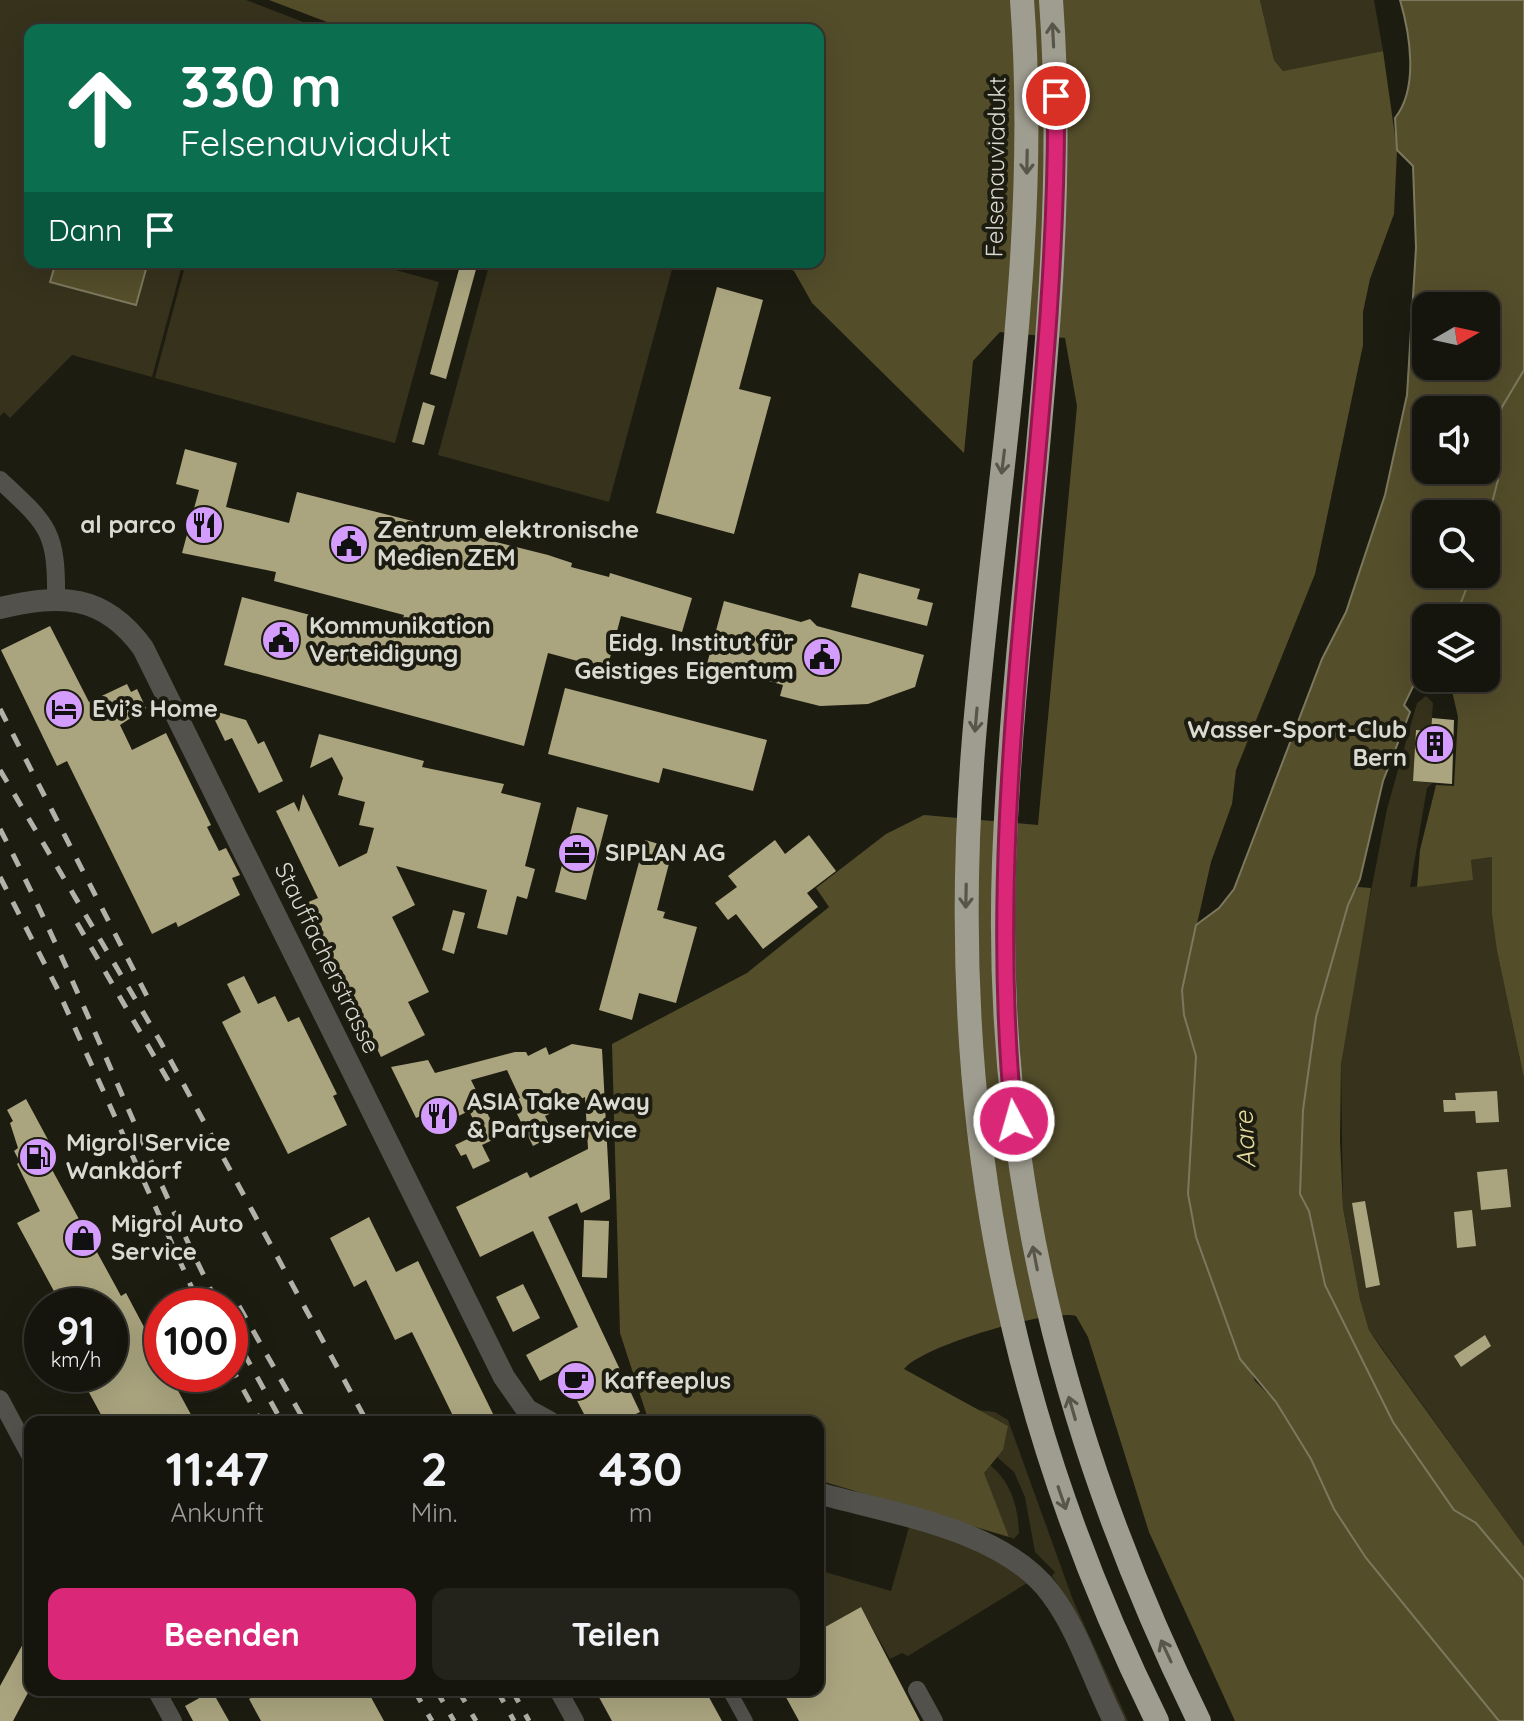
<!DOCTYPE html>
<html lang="de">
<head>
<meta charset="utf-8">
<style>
  body { margin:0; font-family:Quicksand,sans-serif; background:#23221b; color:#f1f3f6; height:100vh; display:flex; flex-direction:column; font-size:30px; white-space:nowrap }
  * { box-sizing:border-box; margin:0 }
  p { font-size:26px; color:#9e9f9d }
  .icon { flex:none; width:44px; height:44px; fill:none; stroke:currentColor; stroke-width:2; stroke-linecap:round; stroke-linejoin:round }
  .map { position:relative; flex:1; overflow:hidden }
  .side { position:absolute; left:24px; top:1416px; width:800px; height:280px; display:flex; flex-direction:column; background:#16150d; border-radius:16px; box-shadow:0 8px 32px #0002,0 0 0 2px #35342e }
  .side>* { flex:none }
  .top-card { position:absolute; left:24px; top:24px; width:800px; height:244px; border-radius:16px; box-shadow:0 8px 32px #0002,0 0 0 2px #35342e; background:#0b6e4f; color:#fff; overflow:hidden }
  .needle { width:52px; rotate:81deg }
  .buttons { position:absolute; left:1412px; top:292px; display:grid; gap:16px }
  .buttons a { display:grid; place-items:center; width:88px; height:88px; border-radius:16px; background:#16150d; box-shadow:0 8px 32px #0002,0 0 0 2px #35342e; font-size:40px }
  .speed { position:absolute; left:24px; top:1288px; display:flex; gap:16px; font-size:40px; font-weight:700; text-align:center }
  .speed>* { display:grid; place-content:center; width:104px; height:104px; border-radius:50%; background:#16150d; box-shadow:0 8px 32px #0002,0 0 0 2px #35342e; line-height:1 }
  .speed small { font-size:20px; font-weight:400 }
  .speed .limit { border:12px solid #d22; background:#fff; color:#111 }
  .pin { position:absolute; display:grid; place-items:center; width:68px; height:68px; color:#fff; margin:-34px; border:4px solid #fff; border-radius:50%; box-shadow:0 2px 8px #0007 }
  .me { position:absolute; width:88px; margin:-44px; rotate:354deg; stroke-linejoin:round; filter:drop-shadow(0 0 6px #0008) }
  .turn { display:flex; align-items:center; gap:28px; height:168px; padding:0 24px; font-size:36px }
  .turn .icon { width:104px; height:104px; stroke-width:2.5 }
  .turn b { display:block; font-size:56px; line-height:68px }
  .then { display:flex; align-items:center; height:76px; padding:0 24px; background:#0003; gap:16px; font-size:30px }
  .eta { display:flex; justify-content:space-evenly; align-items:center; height:136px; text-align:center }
  .eta b { font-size:48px; font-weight:800; line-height:56px }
  .primary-button { display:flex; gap:16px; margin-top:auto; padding:16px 24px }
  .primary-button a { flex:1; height:92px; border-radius:16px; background:#db2777; color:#fff; font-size:32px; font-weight:800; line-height:92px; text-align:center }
  .primary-button a+a { background:#23221b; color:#f1f3f6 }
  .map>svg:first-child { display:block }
</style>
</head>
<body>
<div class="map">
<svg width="1524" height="1721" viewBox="0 0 1524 1721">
  <rect width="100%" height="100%" fill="#1d1c11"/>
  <g fill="#36321c">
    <path d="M 0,0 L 246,0 L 324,30 L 30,30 L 30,262 L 183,262 L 152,377 L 72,355 L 10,418 L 4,412 L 0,416 Z"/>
    <path d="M 1260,0 L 1374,0 L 1383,51 L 1283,71 L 1274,60 Z"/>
    <path d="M 186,262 L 367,262 L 439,282 L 395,443 L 155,378 Z"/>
    <path d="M 490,262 L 674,262 L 609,502 L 438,455 Z"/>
    <path d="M 1426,696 L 1433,703 L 1431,731 L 1416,730 L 1413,781 L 1432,783 L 1427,788 L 1410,887 L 1472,880 L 1471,860 L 1492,857 L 1497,951 L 1524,1078 L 1524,1546 L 1369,1330 L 1360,1299 L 1343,1208 L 1341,1064 L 1349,1004 L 1387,809 L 1417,703 Z"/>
    <path d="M 978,1410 L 995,1412 L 1008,1420 L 1073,1600 L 1128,1721 L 1124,1721 L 1070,1603 L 1052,1576 L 1055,1572 L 1035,1552 L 1025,1497 L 1014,1472 L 997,1457 L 1003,1450 Z"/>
    <path d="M 990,1465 C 1011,1482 1018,1507 1019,1533 L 1014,1539 L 1009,1537 L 983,1473 Z"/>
    <path d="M 911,1520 L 1037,1577 L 908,1656 L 902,1653 L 890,1659 L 861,1608 L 818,1631 L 818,1570 L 891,1591 Z"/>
  </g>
  <g fill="#534d2a">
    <path d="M 269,0 L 1260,0 L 1274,60 L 1283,71 L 1383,51 L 1397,150 L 1394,214 L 1370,279 L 1363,312 L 1363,345 L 1315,574 L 1236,770 L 1232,804 L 1211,862 L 1182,990 L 1184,1015 L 1196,1056 L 1188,1194 L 1196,1237 L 1255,1381 L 1276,1402 L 1311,1459 L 1334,1509 L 1366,1558 L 1499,1721 L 1235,1721 L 1149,1532 L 1088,1337 L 1076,1316 C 1050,1308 921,1346 904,1369 L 1008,1426 L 1003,1450 L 984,1473 L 1009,1537 L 818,1480 L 818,1422 L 649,1422 L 620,1333 L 612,1044 L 747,973 L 829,907 L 816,888 L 886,834 L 924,815 L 1038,825 L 1077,406 L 1065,338 L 1000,332 L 973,361 L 964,453 L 812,303 L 794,271 L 773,262 L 818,262 L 818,30 L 348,30 Z"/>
    <path d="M 1524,370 L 1524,1078 L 1497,951 L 1492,914 L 1492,857 L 1471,860 L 1473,880 L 1417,887 L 1420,850 L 1436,785 L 1454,786 L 1458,717 L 1449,678 L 1486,678 L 1486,618 L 1455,618 L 1472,574 L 1486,574 L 1486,526 L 1498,480 L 1497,423 L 1502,407 Z"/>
    <path d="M 1358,887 L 1371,888 L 1341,1064 L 1340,1141 L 1343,1208 L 1360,1299 L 1369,1330 L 1381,1348 L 1524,1546 L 1524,1580 L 1476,1523 L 1454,1510 L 1393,1422 L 1325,1285 L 1309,1211 L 1300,1194 L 1303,1110 L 1316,1017 L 1348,905 Z"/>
  </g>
  <g fill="#544e2b" stroke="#7c785d" stroke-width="2" fill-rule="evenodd">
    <path d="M 1400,0 L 1524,0 L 1524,370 L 1502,407 L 1497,423 L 1498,480 L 1486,526 L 1486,514 L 1426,514 L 1426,574 L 1472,574 L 1455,618 L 1426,618 L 1426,660 L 1404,705 L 1410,712 L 1383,781 L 1360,879 L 1348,905 L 1316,1017 L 1303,1110 L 1300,1194 L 1309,1211 L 1325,1285 L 1393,1422 L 1454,1510 L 1476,1523 L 1524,1580 L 1524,1721 L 1499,1721 L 1366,1558 L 1334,1509 L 1311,1459 L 1276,1402 L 1240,1359 L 1196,1237 L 1188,1194 L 1196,1056 L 1184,1015 L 1182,990 L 1196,925 L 1219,908 L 1234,889 L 1322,659 L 1346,612 L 1385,495 L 1407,395 L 1416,248 L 1413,166 L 1397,150 L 1395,118 C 1419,88 1410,34 1400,0 ZM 1426,306 L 1486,306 L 1486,366 L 1426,366 ZM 1426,410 L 1486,410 L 1486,470 L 1426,470 Z"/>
    <path d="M 56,262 L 148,262 L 136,305 L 50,282 Z"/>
  </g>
  <g fill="#aba57f">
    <path d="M 461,262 L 478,262 L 446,379 L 430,374 Z"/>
    <path d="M 717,287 L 763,300 L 739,389 L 771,397 L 734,534 L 656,513 Z"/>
    <path d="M 423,402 L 435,406 L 424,445 L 412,442 Z"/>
    <path d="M 185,449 L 237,463 L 226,507 L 289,523 L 297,492 L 548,555 L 572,563 L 571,567 L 609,577 L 610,573 L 692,598 L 682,632 L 621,616 L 607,669 L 548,653 L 524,746 L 224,665 L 242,597 L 398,638 L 404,615 L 274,581 L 276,572 L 182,553 L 199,490 L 176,484 Z"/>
    <path d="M 859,573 L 920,589 L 917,599 L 933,603 L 927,626 L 851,607 Z"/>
    <path d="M 724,601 L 801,622 L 810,619 L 817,626 L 924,655 L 915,687 L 868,704 L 820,706 L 780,696 L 783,685 L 707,664 Z"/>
    <path d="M 50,626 L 89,702 L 127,684 L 131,692 L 137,689 L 146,708 L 120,725 L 132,750 L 166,733 L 211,825 L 207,827 L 219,851 L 226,848 L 240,875 L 232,878 L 240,895 L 178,927 L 176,922 L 152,934 L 67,761 L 57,766 L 1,650 Z"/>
    <path d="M 565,688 L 767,740 L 753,791 L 663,768 L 659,783 L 548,754 Z"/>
    <path d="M 210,710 L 246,720 L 258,744 L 264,741 L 283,781 L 259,793 L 232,738 L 225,741 Z"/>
    <path d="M 1432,718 L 1454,720 L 1452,784 L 1413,781 L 1416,730 L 1431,731 Z"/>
    <path d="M 319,734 L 424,761 L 422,767 L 504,784 L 501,793 L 541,803 L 525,866 L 535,869 L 527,899 L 517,896 L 507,935 L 477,928 L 487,890 L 396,866 L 415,905 L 392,917 L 429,992 L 408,1002 L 425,1035 L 381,1057 L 306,903 L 318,898 L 276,811 L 294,802 L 299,812 L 303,794 L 339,867 L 367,853 L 374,828 L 359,825 L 365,802 L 338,795 L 343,778 L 332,757 L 310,768 Z"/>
    <path d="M 577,807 L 608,815 L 586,900 L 555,892 Z"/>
    <path d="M 809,835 L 836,871 L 807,893 L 818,907 L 763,949 L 736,914 L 728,920 L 715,903 L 737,887 L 728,876 L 775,840 L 785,854 Z"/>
    <path d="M 645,840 L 673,848 L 657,910 L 665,912 L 663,918 L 697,927 L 676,1003 L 639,993 L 632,1020 L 599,1010 Z"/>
    <path d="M 453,910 L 465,913 L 454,954 L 442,950 Z"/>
    <path d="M 244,976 L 258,1004 L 275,996 L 288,1022 L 299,1017 L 337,1094 L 333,1096 L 347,1125 L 288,1154 L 222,1022 L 241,1012 L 227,984 Z"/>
    <path d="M 572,1044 L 602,1049 L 610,1199 L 581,1213 L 577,1203 L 548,1217 L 640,1412 L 619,1422 L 584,1414 L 561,1370 L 540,1381 L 526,1355 L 578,1327 L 533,1231 L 480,1257 L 456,1207 L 527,1172 L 530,1178 L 588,1149 L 585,1097 L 545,1116 L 554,1135 L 533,1146 L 511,1102 L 520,1098 L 507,1070 L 471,1080 L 499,1137 L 482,1145 L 490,1161 L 473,1169 L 466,1154 L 461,1156 L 455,1145 L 480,1133 L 469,1111 L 435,1127 L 427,1113 L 416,1118 L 391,1067 L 428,1060 L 435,1073 L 515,1052 L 526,1052 L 528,1056 L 546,1047 L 549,1055 Z"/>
    <path d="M 1497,1091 L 1499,1122 L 1476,1123 L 1475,1111 L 1444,1112 L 1443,1100 L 1456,1100 L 1455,1093 Z"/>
    <path d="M 26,1099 L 53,1149 L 50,1151 L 56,1163 L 50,1166 L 121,1296 L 126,1293 L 162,1361 L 162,1374 L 169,1374 L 195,1422 L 105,1422 L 79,1374 L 110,1374 L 110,1306 L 62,1306 L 17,1223 L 40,1211 L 17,1164 L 20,1162 L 14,1151 L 18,1148 L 10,1123 L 13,1121 L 7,1110 Z"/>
    <path d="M 1507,1169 L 1511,1207 L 1481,1210 L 1477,1172 Z"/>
    <path d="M 1365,1201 L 1380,1285 L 1366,1288 L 1352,1203 Z"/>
    <path d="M 1472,1210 L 1476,1246 L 1457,1248 L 1454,1212 Z"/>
    <path d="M 369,1217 L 396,1272 L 418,1261 L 497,1422 L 456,1422 L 412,1332 L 395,1340 L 366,1280 L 354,1287 L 330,1238 Z"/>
    <path d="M 584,1220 L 609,1221 L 607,1278 L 582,1277 Z"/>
    <path d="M 523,1284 L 540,1318 L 513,1332 L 496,1297 Z"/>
    <path d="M 1485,1335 L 1491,1346 L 1461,1367 L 1454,1356 Z"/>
    <path d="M 861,1607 L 920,1721 L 799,1721 L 782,1690 L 818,1690 L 818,1631 Z"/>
    <path d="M 30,1631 L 30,1689 L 13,1721 L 0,1721 L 0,1686 Z"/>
    <path d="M 265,1690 L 367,1690 L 384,1721 L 261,1721 L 249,1699 Z"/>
    <path d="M 595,1690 L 705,1690 L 722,1721 L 612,1721 Z"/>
    <path d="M 212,1691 L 229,1721 L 193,1721 L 185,1706 Z"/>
  </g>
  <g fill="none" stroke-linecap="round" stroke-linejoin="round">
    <path stroke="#52514c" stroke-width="14" d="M 729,1690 L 746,1721"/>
    <g stroke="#52514c" stroke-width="18">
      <path d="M 0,480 C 47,524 57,530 56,598"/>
      <path d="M 0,1399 L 30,1455"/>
      <path d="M 156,1690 L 173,1721"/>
      <path d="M 558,1690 L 575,1721"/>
      <path d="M 917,1690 L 934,1721"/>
    </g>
    <g stroke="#52514c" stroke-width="22">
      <path d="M 0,608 C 60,594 103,593 143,648 L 504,1377 L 527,1410 L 549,1422"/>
      <path d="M 818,1493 C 892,1514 1003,1529 1051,1594 C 1079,1631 1093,1680 1114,1721"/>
    </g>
    <g stroke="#9f9d90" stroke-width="24">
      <path d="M 1022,0 C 1041,252 995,489 974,738 C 945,1090 1000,1404 1157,1721"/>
      <path d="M 1051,0 C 1072,289 1015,574 1004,862 C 993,1168 1065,1448 1199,1721"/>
    </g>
    <g stroke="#b3b2aa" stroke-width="5" stroke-dasharray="14 14" stroke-linecap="butt">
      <path d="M 0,709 L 152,1006"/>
      <path d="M 0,770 L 160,1041 L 367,1422"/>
      <path d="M 0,829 C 81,985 140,1150 219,1306"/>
      <path d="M 0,877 L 57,988 L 200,1306"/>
      <path d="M 77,923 L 169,1082"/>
      <path d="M 239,1306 L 305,1422"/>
      <path d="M 230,1328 L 282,1422"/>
      <path d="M 230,1365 L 261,1422"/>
      <path d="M 414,1690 L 432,1721"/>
      <path d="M 436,1690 L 454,1721"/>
      <path d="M 458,1690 L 476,1721"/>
      <path d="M 497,1690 L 514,1721"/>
      <path d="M 512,1690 L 529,1721"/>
    </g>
  </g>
  <defs><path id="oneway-shaft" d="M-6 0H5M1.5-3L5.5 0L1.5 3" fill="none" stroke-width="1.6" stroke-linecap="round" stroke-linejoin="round" transform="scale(2)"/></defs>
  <g stroke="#58564a">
    <use href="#oneway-shaft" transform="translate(1053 35) rotate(-93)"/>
    <use href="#oneway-shaft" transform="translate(1027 162) rotate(91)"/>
    <use href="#oneway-shaft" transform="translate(1003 462) rotate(97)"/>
    <use href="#oneway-shaft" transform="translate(976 720) rotate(95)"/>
    <use href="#oneway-shaft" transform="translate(966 896) rotate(91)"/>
    <use href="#oneway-shaft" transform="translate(1035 1258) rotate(-101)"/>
    <use href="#oneway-shaft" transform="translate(1072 1408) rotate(-106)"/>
    <use href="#oneway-shaft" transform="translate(1062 1498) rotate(71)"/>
    <use href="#oneway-shaft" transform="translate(1166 1651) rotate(-115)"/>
  </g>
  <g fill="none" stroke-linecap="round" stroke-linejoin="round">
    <defs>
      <path id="route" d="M 1014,1121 C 979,777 1059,439 1056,96"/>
    </defs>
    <use href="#route" stroke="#8e194d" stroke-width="20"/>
    <use href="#route" stroke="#db2777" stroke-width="14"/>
  </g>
  <defs>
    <symbol id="restaurant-disc" viewBox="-11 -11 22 22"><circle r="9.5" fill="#d49cfc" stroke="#1d1c11"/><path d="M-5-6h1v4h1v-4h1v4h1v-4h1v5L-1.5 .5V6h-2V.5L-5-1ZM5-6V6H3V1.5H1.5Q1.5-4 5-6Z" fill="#111"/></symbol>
    <symbol id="civic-disc" viewBox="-11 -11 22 22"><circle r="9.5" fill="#d49cfc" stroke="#1d1c11"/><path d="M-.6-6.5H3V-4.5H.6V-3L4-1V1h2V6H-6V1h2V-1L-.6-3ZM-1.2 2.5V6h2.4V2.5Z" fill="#111"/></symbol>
    <symbol id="hotel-disc" viewBox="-11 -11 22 22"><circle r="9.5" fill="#d49cfc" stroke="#1d1c11"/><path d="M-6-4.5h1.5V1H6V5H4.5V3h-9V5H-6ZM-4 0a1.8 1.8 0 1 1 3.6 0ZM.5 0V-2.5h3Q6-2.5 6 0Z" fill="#111"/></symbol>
    <symbol id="building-disc" viewBox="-11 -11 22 22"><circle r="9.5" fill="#d49cfc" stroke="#1d1c11"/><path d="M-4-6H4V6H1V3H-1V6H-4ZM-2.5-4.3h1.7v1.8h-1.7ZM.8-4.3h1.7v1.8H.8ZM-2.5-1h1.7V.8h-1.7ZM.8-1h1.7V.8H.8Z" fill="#111"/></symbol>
    <symbol id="office-disc" viewBox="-11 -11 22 22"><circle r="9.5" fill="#d49cfc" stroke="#1d1c11"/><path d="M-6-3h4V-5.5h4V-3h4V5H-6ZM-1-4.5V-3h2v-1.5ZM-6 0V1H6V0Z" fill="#111"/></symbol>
    <symbol id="fuel-disc" viewBox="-11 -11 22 22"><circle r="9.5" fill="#d49cfc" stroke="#1d1c11"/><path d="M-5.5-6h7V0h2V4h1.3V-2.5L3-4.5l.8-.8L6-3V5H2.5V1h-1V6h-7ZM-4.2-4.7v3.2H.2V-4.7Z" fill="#111"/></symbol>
    <symbol id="shop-disc" viewBox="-11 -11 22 22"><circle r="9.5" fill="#d49cfc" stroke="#1d1c11"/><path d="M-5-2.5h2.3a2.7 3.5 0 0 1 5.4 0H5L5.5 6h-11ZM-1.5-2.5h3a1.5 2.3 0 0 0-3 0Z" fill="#111"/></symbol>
    <symbol id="cafe-disc" viewBox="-11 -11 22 22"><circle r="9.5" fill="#d49cfc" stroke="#1d1c11"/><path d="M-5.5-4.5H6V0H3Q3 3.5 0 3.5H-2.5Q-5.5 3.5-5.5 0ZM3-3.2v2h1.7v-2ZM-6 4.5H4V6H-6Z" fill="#111"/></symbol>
  </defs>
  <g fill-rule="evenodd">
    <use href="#restaurant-disc" x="182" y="503" width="44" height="44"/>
    <use href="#civic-disc" x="327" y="522" width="44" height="44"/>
    <use href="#civic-disc" x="259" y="618" width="44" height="44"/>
    <use href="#civic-disc" x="800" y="635" width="44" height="44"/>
    <use href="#hotel-disc" x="42" y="687" width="44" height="44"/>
    <use href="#building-disc" x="1413" y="722" width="44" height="44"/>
    <use href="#office-disc" x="555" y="831" width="44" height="44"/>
    <use href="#restaurant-disc" x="417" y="1094" width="44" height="44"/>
    <use href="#fuel-disc" x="16" y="1135" width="44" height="44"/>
    <use href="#shop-disc" x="61" y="1216" width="44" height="44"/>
    <use href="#cafe-disc" x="554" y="1359" width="44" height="44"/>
  </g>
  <g text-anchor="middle" stroke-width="8" stroke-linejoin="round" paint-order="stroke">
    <g font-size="24" fill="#dad9d2" stroke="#1d1c11">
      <text transform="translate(996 167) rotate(-89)" y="8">Felsenauviadukt</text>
      <text transform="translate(327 958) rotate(64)" y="8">Stauffacherstrasse</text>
    </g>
    <g font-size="24" font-weight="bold" fill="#dad9d2" stroke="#1d1c11" text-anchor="start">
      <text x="176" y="533" text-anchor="end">al parco</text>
      <text x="377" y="538">Zentrum elektronische<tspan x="377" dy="28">Medien ZEM</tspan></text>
      <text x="309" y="634">Kommunikation<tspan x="309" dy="28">Verteidigung</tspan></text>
      <text x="794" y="651" text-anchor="end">Eidg. Institut für<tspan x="794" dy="28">Geistiges Eigentum</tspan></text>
      <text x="92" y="717">Evi’s Home</text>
      <text x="1407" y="738" text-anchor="end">Wasser-Sport-Club<tspan x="1407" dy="28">Bern</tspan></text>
      <text x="605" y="861">SIPLAN AG</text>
      <text x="467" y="1110">ASIA Take Away<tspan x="467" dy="28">&amp; Partyservice</tspan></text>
      <text x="66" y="1151">Migrol Service<tspan x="66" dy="28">Wankdorf</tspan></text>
      <text x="111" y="1232">Migrol Auto<tspan x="111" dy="28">Service</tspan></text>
      <text x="604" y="1389">Kaffeeplus</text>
    </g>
    <g font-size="26" font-style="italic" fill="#e5db9a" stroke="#1d1c11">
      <text transform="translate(1245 1140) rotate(-93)" y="9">Aare</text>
    </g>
  </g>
</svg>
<div class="buttons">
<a><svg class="needle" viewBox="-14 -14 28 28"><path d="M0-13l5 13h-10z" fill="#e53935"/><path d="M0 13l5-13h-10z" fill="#9e9f9d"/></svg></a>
<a><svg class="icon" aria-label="sound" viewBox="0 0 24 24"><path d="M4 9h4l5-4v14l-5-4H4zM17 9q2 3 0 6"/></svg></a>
<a><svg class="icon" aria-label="search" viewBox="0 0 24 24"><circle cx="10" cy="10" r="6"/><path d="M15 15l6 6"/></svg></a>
<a><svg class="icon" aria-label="layers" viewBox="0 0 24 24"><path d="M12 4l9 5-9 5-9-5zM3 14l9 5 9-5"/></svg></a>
</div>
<div class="speed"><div>91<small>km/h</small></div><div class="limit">100</div></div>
<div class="pin" style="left:1056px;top:96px;background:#d93025"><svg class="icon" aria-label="arrive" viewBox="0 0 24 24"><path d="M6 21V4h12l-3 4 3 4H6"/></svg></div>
<svg class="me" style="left:1014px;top:1121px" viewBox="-20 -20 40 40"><circle r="17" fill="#db2777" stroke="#fff" stroke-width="3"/><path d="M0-11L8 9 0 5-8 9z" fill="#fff"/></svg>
<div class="top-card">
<div class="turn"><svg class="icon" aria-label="ahead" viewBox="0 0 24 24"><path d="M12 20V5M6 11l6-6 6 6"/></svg><div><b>330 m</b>Felsenauviadukt</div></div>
<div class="then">Dann<svg class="icon" aria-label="arrive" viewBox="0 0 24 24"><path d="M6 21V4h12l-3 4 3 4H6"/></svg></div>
</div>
<section class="side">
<div class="eta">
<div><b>11:47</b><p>Ankunft</p></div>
<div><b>2</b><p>Min.</p></div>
<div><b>430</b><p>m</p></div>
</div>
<div class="primary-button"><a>Beenden</a><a>Teilen</a></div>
</section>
</div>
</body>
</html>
